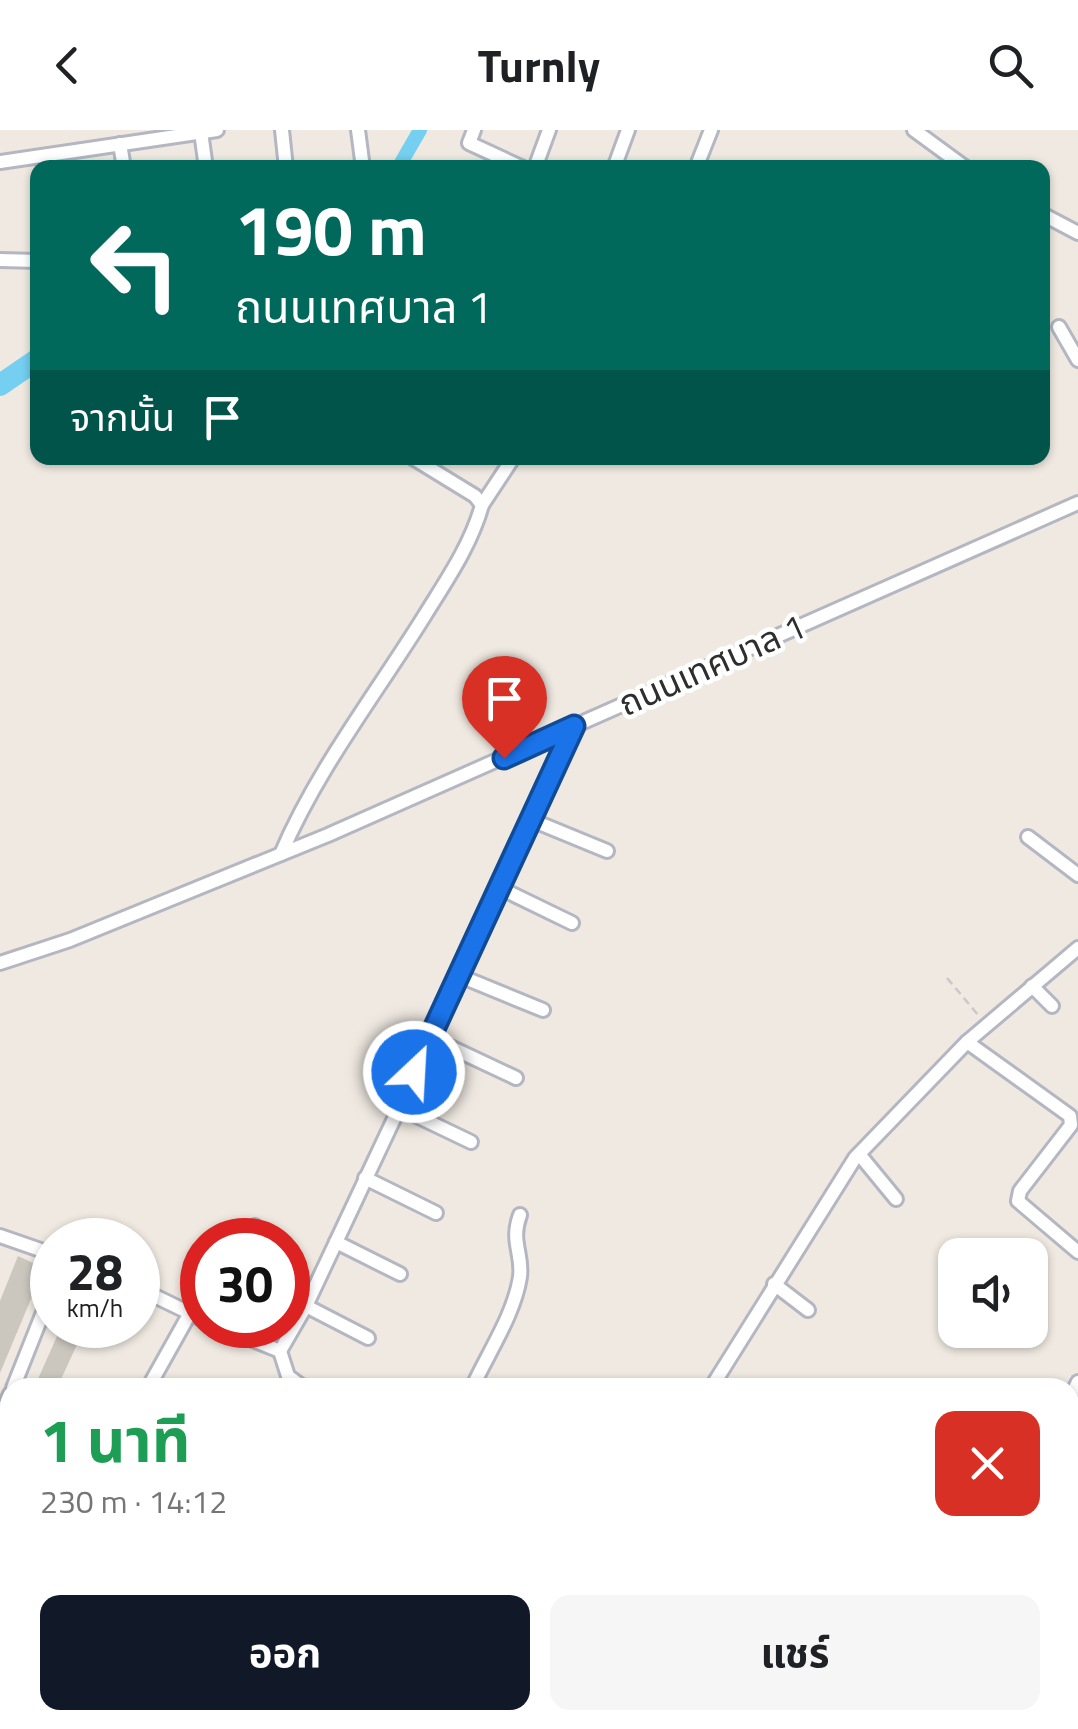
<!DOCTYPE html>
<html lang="th">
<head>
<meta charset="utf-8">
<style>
  body { margin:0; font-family:"Titillium Web","Noto Sans Thai",sans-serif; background:#f6f6f6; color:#202124; height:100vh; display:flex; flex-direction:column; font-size:38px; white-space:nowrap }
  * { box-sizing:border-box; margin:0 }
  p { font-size:32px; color:#757577 }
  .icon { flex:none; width:55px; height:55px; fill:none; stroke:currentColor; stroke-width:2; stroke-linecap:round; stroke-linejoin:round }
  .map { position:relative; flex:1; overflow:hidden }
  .panel { position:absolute; left:0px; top:1248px; width:1080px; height:352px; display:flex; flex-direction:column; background:#fff; border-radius:30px 30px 0 0; box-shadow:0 2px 8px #0004 }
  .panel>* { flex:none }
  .guide { position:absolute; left:30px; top:30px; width:1020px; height:305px; border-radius:20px; box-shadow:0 2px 8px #0004; background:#00695c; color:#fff; overflow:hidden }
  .controls { position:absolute; left:938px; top:1108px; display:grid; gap:20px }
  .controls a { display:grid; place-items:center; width:110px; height:110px; border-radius:20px; background:#fff; box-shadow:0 2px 8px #0004; font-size:50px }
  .speed { position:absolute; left:30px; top:1088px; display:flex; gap:20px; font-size:50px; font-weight:700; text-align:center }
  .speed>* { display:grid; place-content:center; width:130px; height:130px; border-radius:50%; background:#fff; box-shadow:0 2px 8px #0004; line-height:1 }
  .speed small { font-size:25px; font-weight:400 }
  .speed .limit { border:15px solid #d22; background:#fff; color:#111 }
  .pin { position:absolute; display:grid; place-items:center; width:85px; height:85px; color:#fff; margin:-102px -42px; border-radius:50% 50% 50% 0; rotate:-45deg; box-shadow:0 0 10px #0007 }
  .pin .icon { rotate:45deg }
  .me { position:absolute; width:110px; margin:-55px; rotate:25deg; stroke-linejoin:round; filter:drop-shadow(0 0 8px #0008) }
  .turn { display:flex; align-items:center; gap:35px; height:210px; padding:0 40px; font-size:45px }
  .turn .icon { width:130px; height:130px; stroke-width:2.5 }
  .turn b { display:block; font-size:70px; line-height:85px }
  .then { display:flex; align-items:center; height:95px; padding:0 40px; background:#0003; gap:20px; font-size:38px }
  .round { display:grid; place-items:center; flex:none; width:105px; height:105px; border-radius:20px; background:#f6f6f6 }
  .head { display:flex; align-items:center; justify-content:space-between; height:170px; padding:0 40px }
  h1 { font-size:60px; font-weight:700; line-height:75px; color:#1e9e55 }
  .cta { display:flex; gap:20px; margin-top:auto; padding:20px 40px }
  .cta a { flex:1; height:115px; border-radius:20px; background:#111827; color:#fff; font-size:40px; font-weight:700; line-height:115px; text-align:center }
  .cta a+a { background:#f6f6f6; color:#202124 }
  header { display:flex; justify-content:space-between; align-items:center; height:130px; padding:0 40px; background:#fff; font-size:45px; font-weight:700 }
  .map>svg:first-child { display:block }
</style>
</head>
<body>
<header><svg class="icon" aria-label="back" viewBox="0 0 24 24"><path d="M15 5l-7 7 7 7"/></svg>Turnly<svg class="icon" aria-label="search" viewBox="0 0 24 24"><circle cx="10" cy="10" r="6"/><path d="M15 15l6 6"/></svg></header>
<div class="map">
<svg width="1078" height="1599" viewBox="0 0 1078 1599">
  <rect width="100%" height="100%" fill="#efe9e1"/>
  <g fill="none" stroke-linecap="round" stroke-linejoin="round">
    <path stroke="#75cff0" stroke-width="14" d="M 398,38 L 420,0"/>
    <path stroke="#75cff0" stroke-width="22" d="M 0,255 L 38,229"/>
  </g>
  <g fill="#cbc7bf">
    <path d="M 18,1126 L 44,1138 L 0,1243 L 0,1171 Z"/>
    <path d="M 62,1195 L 86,1195 L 57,1258 L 34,1258 Z"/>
    <path d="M 10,1313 L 10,1367 L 0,1388 L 0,1333 Z"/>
  </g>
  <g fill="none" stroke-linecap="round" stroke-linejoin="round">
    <defs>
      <g id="minor">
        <path d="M 282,0 L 286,38"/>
        <path d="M 358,0 L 363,38"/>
        <path d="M 474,0 L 469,13 L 523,38"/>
        <path d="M 914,0 L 966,38"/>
        <path d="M 201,2 L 206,38"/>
        <path d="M 120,14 L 124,38"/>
        <path d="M 0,32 L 217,0"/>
        <path d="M 535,38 L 549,0"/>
        <path d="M 614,38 L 628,0"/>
        <path d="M 696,38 L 711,0"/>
        <path d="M 1042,84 L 1078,103"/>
        <path d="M 0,130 L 38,131"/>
        <path d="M 1059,197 L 1078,230"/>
        <path d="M 482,375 L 513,328"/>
        <path d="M 534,691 L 607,721"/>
        <path d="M 1028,707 L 1078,745"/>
        <path d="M 281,724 C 318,638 376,564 425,485 C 446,451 471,415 482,375 L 475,366 L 413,328"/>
        <path d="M 500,758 L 572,793"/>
        <path d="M 0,833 L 70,810 L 328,705 L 1078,373"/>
        <path d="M 460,846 L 543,880"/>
        <path d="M 1032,856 L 1052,876"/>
        <path d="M 431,908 L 516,948"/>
        <path d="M 967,912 L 1070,986 L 1071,995 L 1020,1061 L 1018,1071 L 1078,1122"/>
        <path d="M 398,977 L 471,1012"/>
        <path d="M 859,1024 L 896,1069"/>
        <path d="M 365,1048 L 436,1083"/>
        <path d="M 0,1106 L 52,1124"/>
        <path d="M 249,1110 L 255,1096"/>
        <path d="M 336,1112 L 400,1144"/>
        <path d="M 774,1154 L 808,1180"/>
        <path d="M 138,1158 L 202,1189"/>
        <path d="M 306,1176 L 368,1208"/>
        <path d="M 216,1195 L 280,1221"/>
        <path d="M 280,1221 L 306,1176 L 534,691 L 574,596"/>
        <path d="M 280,1221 L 288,1246 L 304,1258"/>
        <path d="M 13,1258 L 52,1160"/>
        <path d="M 148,1258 L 190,1183"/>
        <path d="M 472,1258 C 488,1223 514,1185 520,1147 C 523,1123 510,1112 520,1085"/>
        <path d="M 711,1258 L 855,1028 L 967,912 L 1078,818"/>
        <path d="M 1070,1268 L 1078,1252"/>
        <path d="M 0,1288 L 10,1264"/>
        <path d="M 1070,1380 L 1078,1387"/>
        <path d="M 0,1559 L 10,1538"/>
        <path d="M 1070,1573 L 1078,1579"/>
        <path d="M 0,1589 L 23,1599"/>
        <path d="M 515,1599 L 519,1590"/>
        <path d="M 853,1599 L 859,1590"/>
      </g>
    </defs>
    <use href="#minor" stroke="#b4b7c1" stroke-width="18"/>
    <path stroke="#c9c9c9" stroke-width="2.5" stroke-dasharray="8 5" stroke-linecap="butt" d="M 947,848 L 979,886"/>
    <use href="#minor" stroke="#fff" stroke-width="12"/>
  </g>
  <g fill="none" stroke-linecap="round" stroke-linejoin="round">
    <defs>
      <path id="route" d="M 414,942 L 574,596 L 504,628"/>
    </defs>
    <use href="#route" stroke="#114b97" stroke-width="25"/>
    <use href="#route" stroke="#1a73e8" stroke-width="18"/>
  </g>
  <g text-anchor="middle" stroke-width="9" stroke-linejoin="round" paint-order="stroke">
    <g font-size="35" fill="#2e2e2e" stroke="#fff">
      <text transform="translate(712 535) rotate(-24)" y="12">ถนนเทศบาล 1</text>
    </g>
  </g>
</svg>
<div class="controls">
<a><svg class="icon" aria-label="sound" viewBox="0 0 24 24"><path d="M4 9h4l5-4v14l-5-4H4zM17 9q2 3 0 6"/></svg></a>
</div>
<div class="speed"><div>28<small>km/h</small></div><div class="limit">30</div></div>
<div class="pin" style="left:504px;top:628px;background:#d93025"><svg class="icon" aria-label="arrive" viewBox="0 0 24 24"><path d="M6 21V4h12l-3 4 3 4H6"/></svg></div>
<svg class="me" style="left:414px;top:942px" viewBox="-20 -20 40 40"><circle r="17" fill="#1a73e8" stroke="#fff" stroke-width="3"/><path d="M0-11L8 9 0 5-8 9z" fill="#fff"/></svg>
<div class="guide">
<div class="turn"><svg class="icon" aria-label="left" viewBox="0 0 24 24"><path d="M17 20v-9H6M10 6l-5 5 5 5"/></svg><div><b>190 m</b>ถนนเทศบาล 1</div></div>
<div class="then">จากนั้น<svg class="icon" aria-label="arrive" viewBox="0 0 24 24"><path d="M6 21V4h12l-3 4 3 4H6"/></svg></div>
</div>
<section class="panel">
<div class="head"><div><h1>1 นาที</h1><p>230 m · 14:12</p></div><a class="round" style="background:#d93025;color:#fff"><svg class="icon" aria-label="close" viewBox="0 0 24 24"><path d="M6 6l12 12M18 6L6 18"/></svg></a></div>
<div class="cta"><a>ออก</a><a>แชร์</a></div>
</section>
</div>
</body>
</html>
